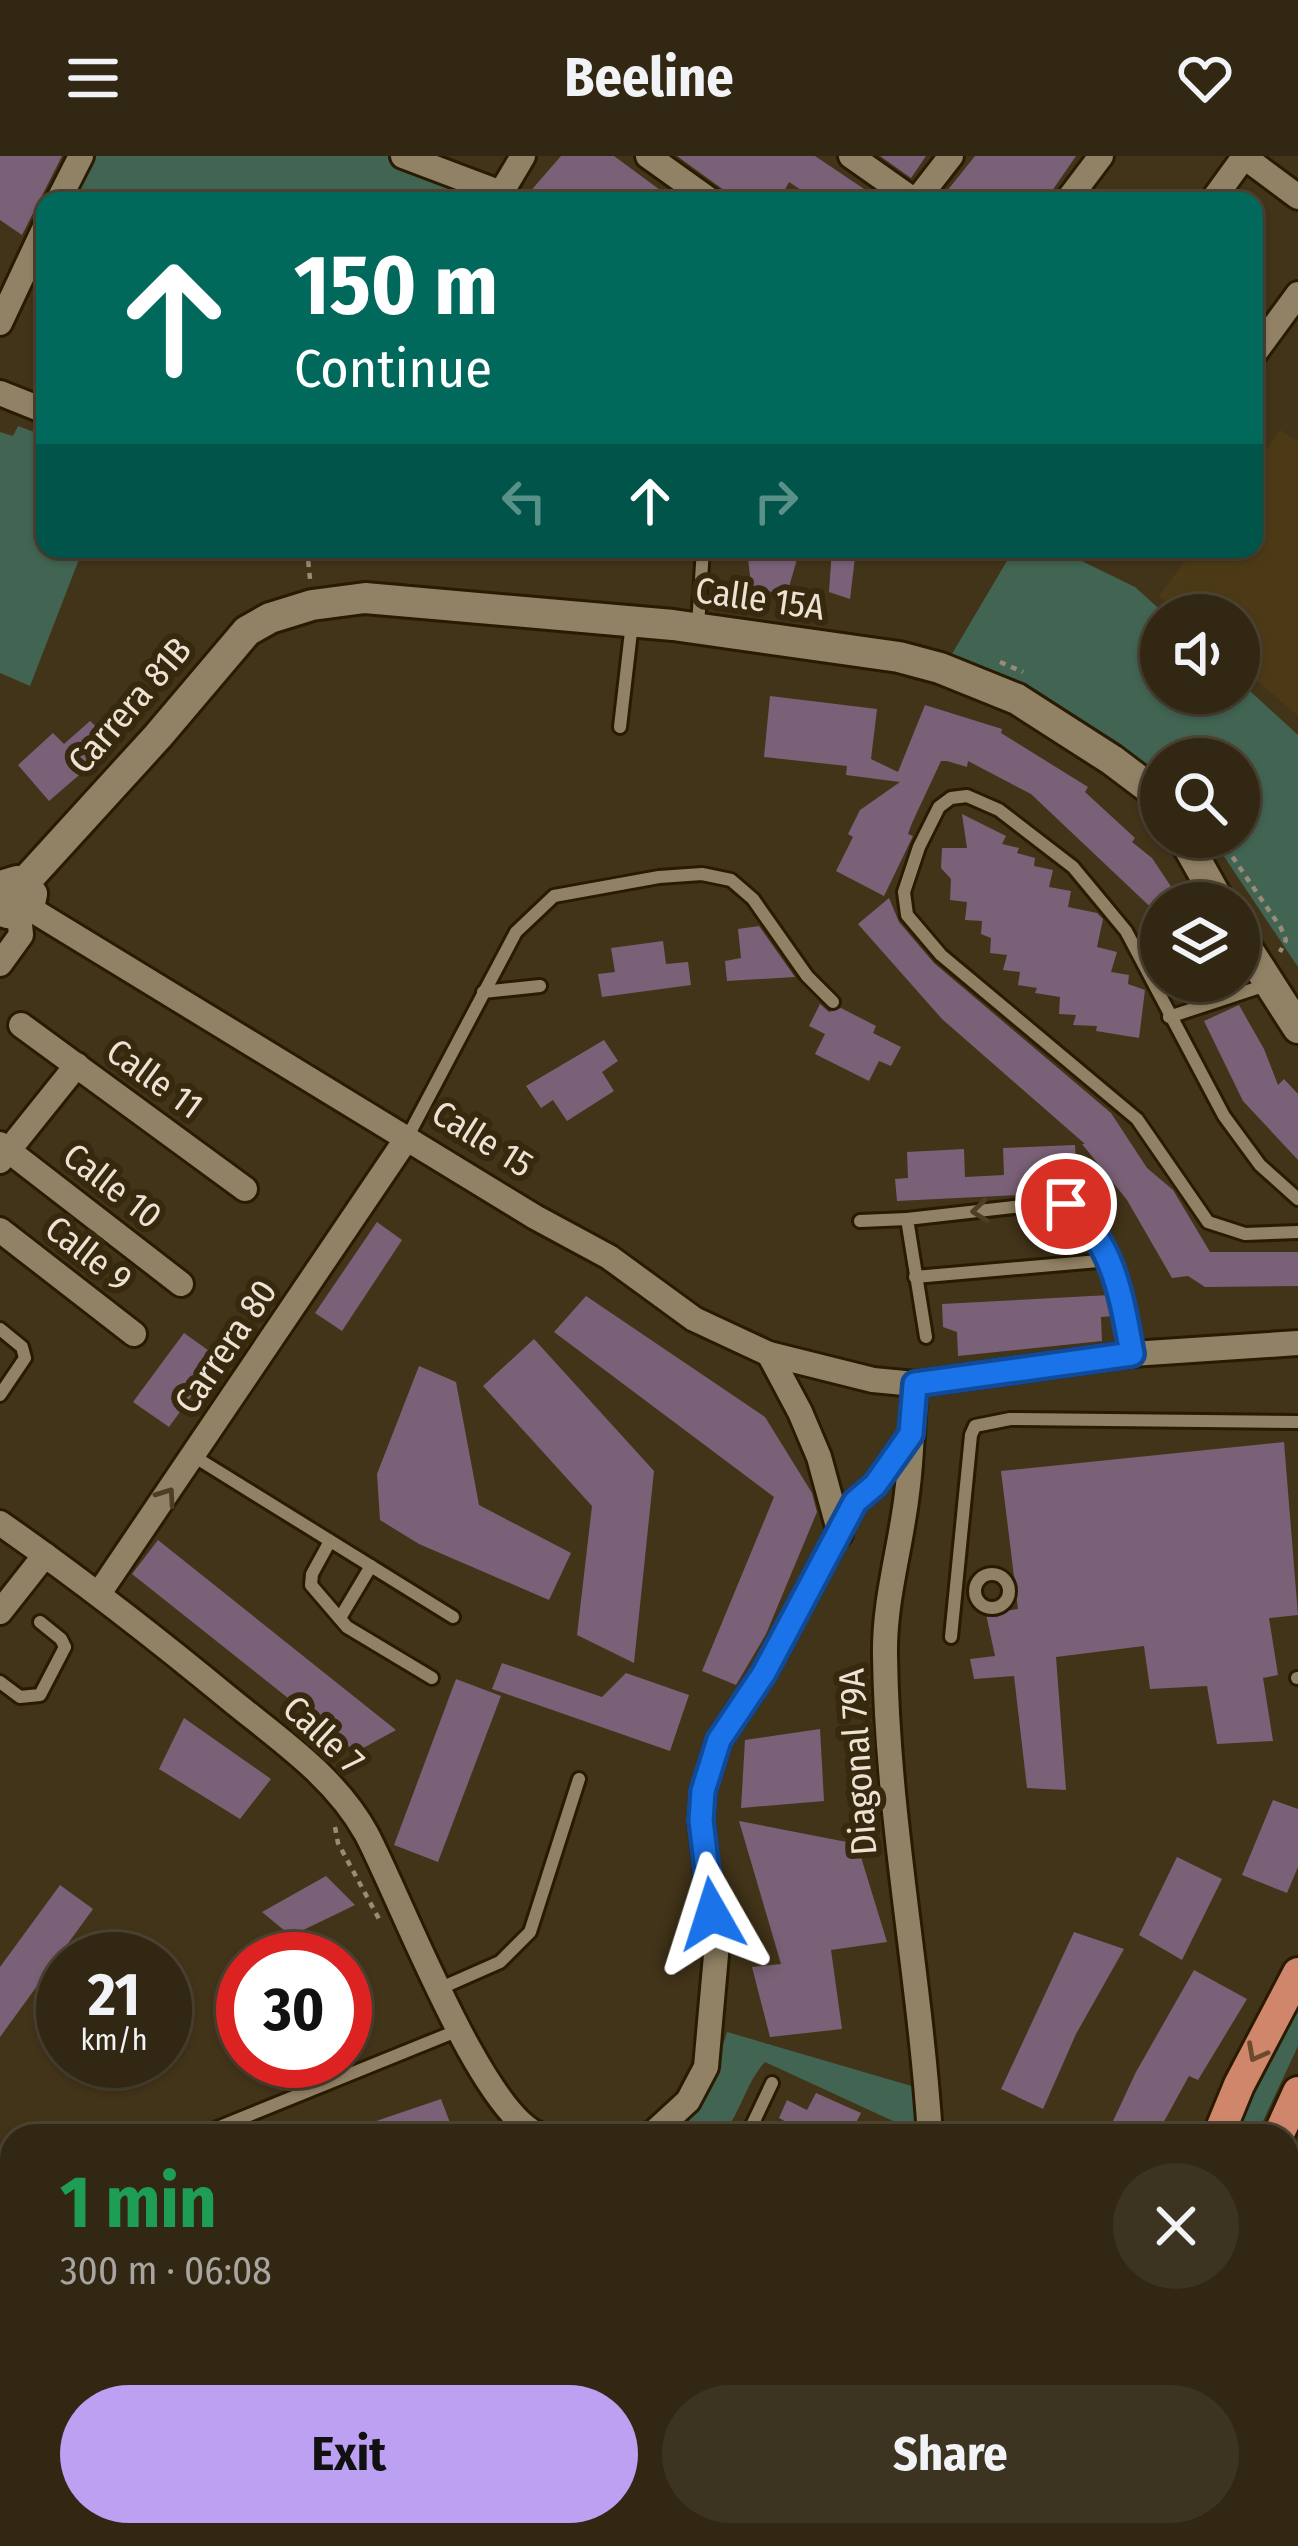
<!DOCTYPE html>
<html lang="en">
<head>
<meta charset="utf-8">
<style>
  body { margin:0; font-family:"Fira Sans Condensed",sans-serif; background:#3d3321; color:#f1f3f6; height:100vh; display:flex; flex-direction:column; font-size:45px; white-space:nowrap }
  * { box-sizing:border-box; margin:0 }
  p { font-size:39px; color:#a8a5a0 }
  .icon { flex:none; width:66px; height:66px; fill:none; stroke:currentColor; stroke-width:2; stroke-linecap:round; stroke-linejoin:round }
  .map { position:relative; flex:1; overflow:hidden }
  .drawer { position:absolute; left:0px; top:1968px; width:1299px; height:423px; display:flex; flex-direction:column; background:#322713; border-radius:36px 36px 0 0; box-shadow:0 3px 9px #0004,0 0 0 3px #4d4433 }
  .drawer>* { flex:none }
  .top-card { position:absolute; left:36px; top:36px; width:1227px; height:366px; border-radius:24px; box-shadow:0 3px 9px #0004,0 0 0 3px #4d4433; background:#00695c; color:#fff; overflow:hidden }
  .buttons { position:absolute; left:1140px; top:438px; display:grid; gap:24px }
  .buttons a { display:grid; place-items:center; width:120px; height:120px; border-radius:50%; background:#322713; box-shadow:0 3px 9px #0004,0 0 0 3px #4d4433; font-size:60px }
  .speed { position:absolute; left:36px; top:1776px; display:flex; gap:24px; font-size:60px; font-weight:700; text-align:center }
  .speed>* { display:grid; place-content:center; width:156px; height:156px; border-radius:50%; background:#322713; box-shadow:0 3px 9px #0004,0 0 0 3px #4d4433; line-height:1 }
  .speed small { font-size:30px; font-weight:400 }
  .speed .limit { border:18px solid #d22; background:#fff; color:#111 }
  .pin { position:absolute; display:grid; place-items:center; width:102px; height:102px; color:#fff; margin:-51px; border:6px solid #fff; border-radius:50%; box-shadow:0 3px 12px #0007 }
  .me { position:absolute; width:132px; margin:-66px; rotate:354deg; stroke-linejoin:round; filter:drop-shadow(0 0 9px #0008) }
  .turn { display:flex; align-items:center; gap:42px; height:252px; padding:0 60px; font-size:54px }
  .turn .icon { width:156px; height:156px; stroke-width:2.5 }
  .turn b { display:block; font-size:84px; line-height:102px }
  .lanes { display:flex; align-items:center; height:114px; padding:0 60px; background:#0003; justify-content:center; gap:60px; direction:ltr }
  .lanes .off { opacity:.35 }
  .round { display:grid; place-items:center; flex:none; width:126px; height:126px; border-radius:63px; background:#3d3321 }
  .headline { display:flex; align-items:center; justify-content:space-between; height:204px; padding:0 60px }
  h1 { font-size:72px; font-weight:700; line-height:90px; color:#1e9e55 }
  .primary-button { display:flex; gap:24px; margin-top:auto; padding:24px 60px }
  .primary-button a { flex:1; height:138px; border-radius:72px; background:#bca0f2; color:#111; font-size:48px; font-weight:700; line-height:138px; text-align:center }
  .primary-button a+a { background:#3d3321; color:#f1f3f6 }
  header { display:flex; justify-content:space-between; align-items:center; height:156px; padding:0 60px; background:#322713; font-size:54px; font-weight:700 }
  .map>svg:first-child { display:block }
</style>
</head>
<body>
<header><svg class="icon" aria-label="menu" viewBox="0 0 24 24"><path d="M4 6h16M4 12h16M4 18h16"/></svg>Beeline<svg class="icon" aria-label="heart" viewBox="0 0 24 24"><path d="M12 20l-8-8c-3-5 5-10 8-4 3-6 11-1 8 4z"/></svg></header>
<div class="map">
<svg width="1298" height="2390" viewBox="0 0 1298 2390">
  <rect width="100%" height="100%" fill="#423419"/>
  <path fill="#4c3a17" d="M 1280,274 L 1298,285 L 1298,560 L 1239,509 L 1239,459 L 1181,459 L 1159,440 L 1194,393 L 1254,393 L 1254,312 Z"/>
  <g fill="#426452">
    <path d="M 81,0 L 403,0 L 512,45 L 58,45 Z"/>
    <path d="M 18,270 L 45,280 L 45,393 L 83,393 L 30,530 L 0,517 L 0,276 L 13,280 Z"/>
    <path d="M 1014,393 L 1057,393 L 1135,431 L 1166,459 L 1161,459 L 1161,537 L 1239,537 L 1239,525 L 1298,579 L 1298,811 L 1211,681 L 1239,681 L 1239,603 L 1161,603 L 1161,627 L 1014,524 L 946,508 Z"/>
    <path d="M 1298,1845 L 1298,1890 L 1256,1980 L 1233,1980 L 1245,1949 Z"/>
    <path d="M 727,1876 L 915,1931 L 919,1977 L 765,1906 C 745,1928 741,1958 721,1980 L 669,1980 C 706,1948 713,1921 727,1876 Z"/>
    <path d="M 125,2379 L 400,2379 L 409,2390 L 133,2390 Z"/>
    <path d="M 646,2379 L 762,2379 L 757,2390 L 652,2390 Z"/>
    <path d="M 1054,2379 L 1151,2379 L 1152,2390 L 1045,2390 Z"/>
  </g>
  <g fill="#7a6177">
    <path d="M 0,0 L 62,0 L 22,79 L 0,64 Z"/>
    <path d="M 561,0 L 614,0 L 675,45 L 538,45 L 528,38 Z"/>
    <path d="M 677,0 L 815,0 L 882,45 L 818,45 L 789,26 L 779,45 L 739,45 Z"/>
    <path d="M 880,0 L 926,0 L 911,22 Z"/>
    <path d="M 975,0 L 1076,0 L 1045,45 L 939,45 Z"/>
    <path d="M 747,393 L 800,393 L 786,441 L 751,429 Z"/>
    <path d="M 832,393 L 856,393 L 850,443 L 829,436 Z"/>
    <path d="M 770,540 L 877,553 L 871,603 L 898,616 L 925,549 L 1002,573 L 1001,577 L 1088,631 L 1085,636 L 1135,682 L 1132,686 L 1152,702 L 1182,747 L 1161,747 L 1161,761 L 1031,638 L 968,605 L 967,611 L 947,605 L 941,605 L 912,667 L 908,678 L 913,680 L 884,740 L 836,715 L 853,681 L 848,678 L 860,654 L 900,626 L 846,619 L 847,610 L 764,601 Z"/>
    <path d="M 90,565 L 115,588 L 49,645 L 18,609 L 53,577 L 64,588 Z"/>
    <path d="M 962,658 L 1006,680 L 1002,688 L 1019,692 L 1017,697 L 1035,702 L 1034,710 L 1053,714 L 1049,731 L 1071,735 L 1068,751 L 1097,757 L 1103,763 L 1097,791 L 1117,796 L 1111,816 L 1129,819 L 1128,828 L 1145,834 L 1139,882 L 1096,875 L 1097,870 L 1073,869 L 1076,859 L 1059,858 L 1060,841 L 1035,837 L 1037,832 L 1018,829 L 1020,816 L 1003,814 L 1007,799 L 990,797 L 991,782 L 981,778 L 982,765 L 965,764 L 967,746 L 950,744 L 951,723 L 941,712 L 942,692 L 967,692 Z"/>
    <path d="M 889,742 L 899,766 L 934,807 L 1111,957 L 1147,1012 L 1173,1034 L 1210,1096 L 1298,1096 L 1298,1130 L 1205,1131 L 1188,1120 L 1172,1122 L 1127,1044 L 1082,988 L 1085,988 L 942,863 L 858,768 Z"/>
    <path d="M 759,770 L 795,821 L 727,825 L 725,805 L 741,802 L 738,773 Z"/>
    <path d="M 663,785 L 666,808 L 688,806 L 691,829 L 602,841 L 598,818 L 615,816 L 611,792 Z"/>
    <path d="M 820,848 L 829,856 L 841,852 L 876,870 L 873,877 L 901,891 L 891,910 L 879,905 L 869,925 L 815,898 L 825,878 L 809,870 Z"/>
    <path d="M 1239,849 L 1264,893 L 1278,929 L 1284,923 L 1298,938 L 1298,1004 L 1243,945 L 1204,865 Z"/>
    <path d="M 604,884 L 618,905 L 602,916 L 614,935 L 567,965 L 553,944 L 541,952 L 526,930 Z"/>
    <path d="M 1075,989 L 1078,1036 L 897,1045 L 895,1023 L 908,1022 L 907,996 L 964,993 L 965,1021 L 1004,1019 L 1003,992 Z"/>
    <path d="M 377,1066 L 402,1084 L 342,1175 L 315,1157 Z"/>
    <path d="M 1110,1139 L 1114,1160 L 1101,1161 L 1102,1185 L 958,1200 L 957,1176 L 943,1171 L 942,1148 Z"/>
    <path d="M 586,1140 L 765,1261 L 812,1337 L 817,1356 L 766,1478 L 736,1529 L 702,1515 L 774,1341 L 554,1176 Z"/>
    <path d="M 184,1177 L 219,1202 L 169,1271 L 133,1246 Z"/>
    <path d="M 534,1183 L 654,1315 L 634,1507 L 577,1479 L 592,1350 L 483,1230 Z"/>
    <path d="M 419,1210 L 456,1226 L 479,1349 L 571,1397 L 549,1444 L 419,1388 L 380,1364 L 377,1318 Z"/>
    <path d="M 1284,1286 L 1298,1459 L 1269,1462 L 1278,1519 L 1263,1522 L 1273,1585 L 1217,1588 L 1207,1530 L 1150,1533 L 1144,1490 L 1056,1501 L 1066,1634 L 1027,1632 L 1014,1520 L 974,1523 L 970,1503 L 995,1500 L 986,1458 L 1018,1453 L 1001,1315 Z"/>
    <path d="M 158,1384 L 396,1574 L 356,1596 L 132,1418 Z"/>
    <path d="M 502,1507 L 602,1541 L 626,1517 L 689,1539 L 670,1595 L 492,1533 Z"/>
    <path d="M 456,1523 L 501,1540 L 438,1706 L 394,1689 Z"/>
    <path d="M 184,1562 L 271,1623 L 240,1663 L 159,1613 Z"/>
    <path d="M 820,1573 L 824,1645 L 741,1652 L 745,1584 Z"/>
    <path d="M 1273,1644 L 1298,1653 L 1298,1711 L 1287,1737 L 1242,1719 Z"/>
    <path d="M 739,1665 L 857,1688 L 887,1786 L 831,1794 L 842,1873 L 770,1881 L 752,1811 L 781,1808 Z"/>
    <path d="M 1177,1701 L 1222,1723 L 1182,1804 L 1139,1779 Z"/>
    <path d="M 326,1720 L 355,1749 L 291,1780 L 262,1756 Z"/>
    <path d="M 60,1729 L 93,1753 L 0,1881 L 0,1811 Z"/>
    <path d="M 1074,1776 L 1124,1793 L 1076,1878 L 1043,1953 L 1001,1933 Z"/>
    <path d="M 1194,1814 L 1247,1843 L 1198,1924 L 1189,1920 L 1156,1980 L 1106,1980 L 1136,1916 Z"/>
    <path d="M 816,1937 L 861,1957 L 849,1980 L 812,1980 L 779,1962 L 787,1944 L 807,1954 Z"/>
    <path d="M 441,1943 L 455,1980 L 341,1980 L 341,1977 Z"/>
  </g>
  <g fill="none" stroke-linecap="round" stroke-linejoin="round">
    <defs>
      <g id="service">
        <path d="M 698,469 L 703,393"/>
        <path d="M 620,571 L 632,467"/>
        <path d="M 483,836 L 540,830"/>
        <path d="M 1169,861 L 1269,828"/>
        <path d="M 407,982 L 516,776 L 554,740 L 659,721 L 702,718 L 731,724 L 753,743 L 807,820 L 833,846"/>
        <path d="M 1298,1043 L 1260,1009 L 1224,960 L 1126,775 L 1073,711 L 999,654 L 967,640 L 951,642 L 939,651 L 919,691 L 904,736 L 907,759 L 941,799 L 1137,963 L 1208,1066 L 1245,1078 L 1298,1076"/>
        <path d="M 860,1065 L 907,1063"/>
        <path d="M 915,1121 L 1110,1104"/>
        <path d="M 0,1173 L 22,1191 L 25,1202 L 0,1239"/>
        <path d="M 926,1181 L 907,1063 L 1059,1046 C 1074,1050 1078,1059 1087,1071 C 1121,1118 1122,1143 1132,1198"/>
        <path d="M 195,1301 L 453,1461"/>
        <path d="M 330,1385 L 312,1418 L 311,1429 L 347,1471 L 432,1522"/>
        <circle cx="992" cy="1435" r="17"/>
        <path d="M 340,1462 L 371,1410"/>
        <path d="M 951,1481 L 971,1279 L 975,1270 L 1010,1263 L 1298,1266"/>
        <path d="M 1297,1522 L 1298,1522"/>
        <path d="M 0,1526 L 20,1541 L 40,1539 L 65,1491 L 61,1483 L 40,1466"/>
        <path d="M 441,1832 L 500,1806 L 530,1776 L 579,1623"/>
        <path d="M 217,1972 L 459,1874"/>
        <path d="M 747,1980 L 772,1927"/>
        <path d="M 609,2379 L 615,2390"/>
        <path d="M 769,2390 L 774,2379"/>
      </g>
      <g id="minor">
        <path d="M 403,0 L 501,37 L 512,45"/>
        <path d="M 648,0 L 711,45"/>
        <path d="M 851,0 L 915,45"/>
        <path d="M 1243,0 L 1298,41"/>
        <path d="M 501,37 L 523,0"/>
        <path d="M 58,45 L 81,0"/>
        <path d="M 916,45 L 951,0"/>
        <path d="M 1067,45 L 1101,0"/>
        <path d="M 1212,45 L 1244,1"/>
        <path d="M 0,167 L 45,71"/>
        <path d="M 1254,198 L 1298,138"/>
        <path d="M 0,237 L 45,255"/>
        <path d="M 29,752 L 535,1061 L 609,1101 L 694,1163 L 769,1198 L 873,1224 L 915,1228 L 1132,1198 L 1298,1187"/>
        <path d="M 0,808 L 21,779 L 19,758"/>
        <path d="M 21,869 L 245,1033"/>
        <path d="M 0,988 L 181,1128"/>
        <path d="M 0,1005 L 77,909"/>
        <path d="M 0,1074 L 134,1178"/>
        <path d="M 769,1198 L 800,1256 L 819,1301 L 840,1378"/>
        <path d="M 915,1228 C 912,1264 912,1301 907,1337 C 901,1391 884,1444 885,1499 C 887,1661 920,1819 930,1980"/>
        <path d="M 0,1367 C 80,1423 156,1482 231,1544 C 280,1584 335,1621 366,1677 C 399,1738 482,1962 542,1980"/>
        <path d="M 100,1436 L 407,982"/>
        <path d="M 0,1456 L 45,1399"/>
        <path d="M 650,1980 L 688,1945 L 706,1911 L 716,1799 L 701,1664 L 703,1635 L 719,1584 L 764,1517 L 855,1346 L 875,1329 L 911,1278"/>
        <path d="M 0,2216 L 12,2237"/>
        <path d="M 1287,2258 L 1298,2270"/>
        <path d="M 92,2379 L 100,2390"/>
        <path d="M 1265,2390 L 1265,2379"/>
      </g>
      <g id="tertiary">
        <path d="M 1183,681 L 1220,747"/>
        <path d="M 24,727 L 158,580 L 247,475 L 270,462 L 312,449 L 365,442 L 673,469 L 899,501 L 940,512 L 1017,543 L 1112,604 L 1161,641"/>
        <path d="M 0,734 L 4,729 L 17,725 L 32,738 L 29,752 L 19,758 L 7,757 L 0,749"/>
        <path d="M 1239,780 L 1298,872"/>
      </g>
      <g id="secondary">
        <path d="M 1287,2081 L 1298,2071"/>
        <path d="M 981,2390 L 990,2379"/>
        <path d="M 1025,2390 L 1035,2379"/>
      </g>
      <g id="primary">
        <path d="M 1218,1980 L 1239,1929 L 1298,1817"/>
        <path d="M 1278,1980 L 1298,1936"/>
        <path d="M 1287,2023 L 1298,2029"/>
        <path d="M 1181,2390 L 1182,2379"/>
        <path d="M 1225,2390 L 1225,2379"/>
      </g>
    </defs>
    <use href="#service" stroke="#281b01" stroke-width="18"/>
    <use href="#minor" stroke="#281b01" stroke-width="30"/>
    <use href="#tertiary" stroke="#281b01" stroke-width="36"/>
    <use href="#secondary" stroke="#281b01" stroke-width="36"/>
    <use href="#primary" stroke="#281b01" stroke-width="36"/>
    <g stroke="#988c77" stroke-width="4.5" stroke-dasharray="6 6" stroke-linecap="butt">
      <path d="M 307,393 L 310,423"/>
      <path d="M 1000,506 L 1023,516"/>
      <path d="M 1219,681 L 1281,772 L 1286,784 L 1280,796"/>
      <path d="M 335,1671 L 338,1687 L 379,1763"/>
    </g>
    <use href="#service" stroke="#928265" stroke-width="12"/>
    <use href="#minor" stroke="#928265" stroke-width="24"/>
    <use href="#tertiary" stroke="#928265" stroke-width="30"/>
    <use href="#secondary" stroke="#b18468" stroke-width="30"/>
    <use href="#primary" stroke="#d0866a" stroke-width="30"/>
  </g>
  <defs><path id="oneway-chevron" d="M-2-3.5L2.5 0L-2 3.5" fill="none" stroke-width="1.6" stroke-linecap="round" stroke-linejoin="round" transform="scale(3)"/></defs>
  <g stroke="#4e3f24">
    <use href="#oneway-chevron" transform="translate(980 1055) rotate(174)"/>
    <use href="#oneway-chevron" transform="translate(167 1340) rotate(-55)"/>
  </g>
  <use stroke="#6d4a2e" href="#oneway-chevron" transform="translate(1256 1897) rotate(118)"/>
  <g fill="none" stroke-linecap="round" stroke-linejoin="round">
    <defs>
      <path id="route" d="M 712,1758 L 701,1664 L 703,1635 L 719,1584 L 764,1517 L 855,1346 L 875,1329 L 911,1278 L 915,1228 L 1132,1198 C 1122,1144 1114,1084 1066,1048"/>
    </defs>
    <use href="#route" stroke="#114b97" stroke-width="30"/>
    <use href="#route" stroke="#1a73e8" stroke-width="21"/>
  </g>
  <g text-anchor="middle" stroke-width="12" stroke-linejoin="round" paint-order="stroke">
    <g font-size="36" fill="#ece3d4" stroke="#37290e">
      <text transform="translate(760 442) rotate(8)" y="13">Calle 15A</text>
      <text transform="translate(129 549) rotate(-49)" y="13">Carrera 81B</text>
      <text transform="translate(155 922) rotate(36)" y="13">Calle 11</text>
      <text transform="translate(483 982) rotate(32)" y="13">Calle 15</text>
      <text transform="translate(113 1029) rotate(38)" y="13">Calle 10</text>
      <text transform="translate(89 1097) rotate(38)" y="13">Calle 9</text>
      <text transform="translate(225 1190) rotate(-56)" y="13">Carrera 80</text>
      <text transform="translate(324 1578) rotate(43)" y="13">Calle 7</text>
      <text transform="translate(857 1606) rotate(-94)" y="13">Diagonal 79A</text>
    </g>
  </g>
</svg>
<div class="buttons">
<a><svg class="icon" aria-label="sound" viewBox="0 0 24 24"><path d="M4 9h4l5-4v14l-5-4H4zM17 9q2 3 0 6"/></svg></a>
<a><svg class="icon" aria-label="search" viewBox="0 0 24 24"><circle cx="10" cy="10" r="6"/><path d="M15 15l6 6"/></svg></a>
<a><svg class="icon" aria-label="layers" viewBox="0 0 24 24"><path d="M12 4l9 5-9 5-9-5zM3 14l9 5 9-5"/></svg></a>
</div>
<div class="speed"><div>21<small>km/h</small></div><div class="limit">30</div></div>
<div class="pin" style="left:1066px;top:1048px;background:#d93025"><svg class="icon" aria-label="arrive" viewBox="0 0 24 24"><path d="M6 21V4h12l-3 4 3 4H6"/></svg></div>
<svg class="me" style="left:712px;top:1758px" viewBox="-20 -20 40 40"><path d="M0-17L14 15 0 8-14 15z" fill="#1a73e8" stroke="#fff" stroke-width="4"/></svg>
<div class="top-card">
<div class="turn"><svg class="icon" aria-label="ahead" viewBox="0 0 24 24"><path d="M12 20V5M6 11l6-6 6 6"/></svg><div><b>150 m</b>Continue</div></div>
<div class="lanes"><svg class="icon off" aria-label="left" viewBox="0 0 24 24"><path d="M17 20v-9H6M10 6l-5 5 5 5"/></svg><svg class="icon" aria-label="ahead" viewBox="0 0 24 24"><path d="M12 20V5M6 11l6-6 6 6"/></svg><svg class="icon off" aria-label="right" viewBox="0 0 24 24"><path d="M7 20v-9h11M14 6l5 5-5 5"/></svg></div>
</div>
<section class="drawer">
<div class="headline"><div><h1>1 min</h1><p>300 m · 06:08</p></div><a class="round"><svg class="icon" aria-label="close" viewBox="0 0 24 24"><path d="M6 6l12 12M18 6L6 18"/></svg></a></div>
<div class="primary-button"><a>Exit</a><a>Share</a></div>
</section>
</div>
</body>
</html>
